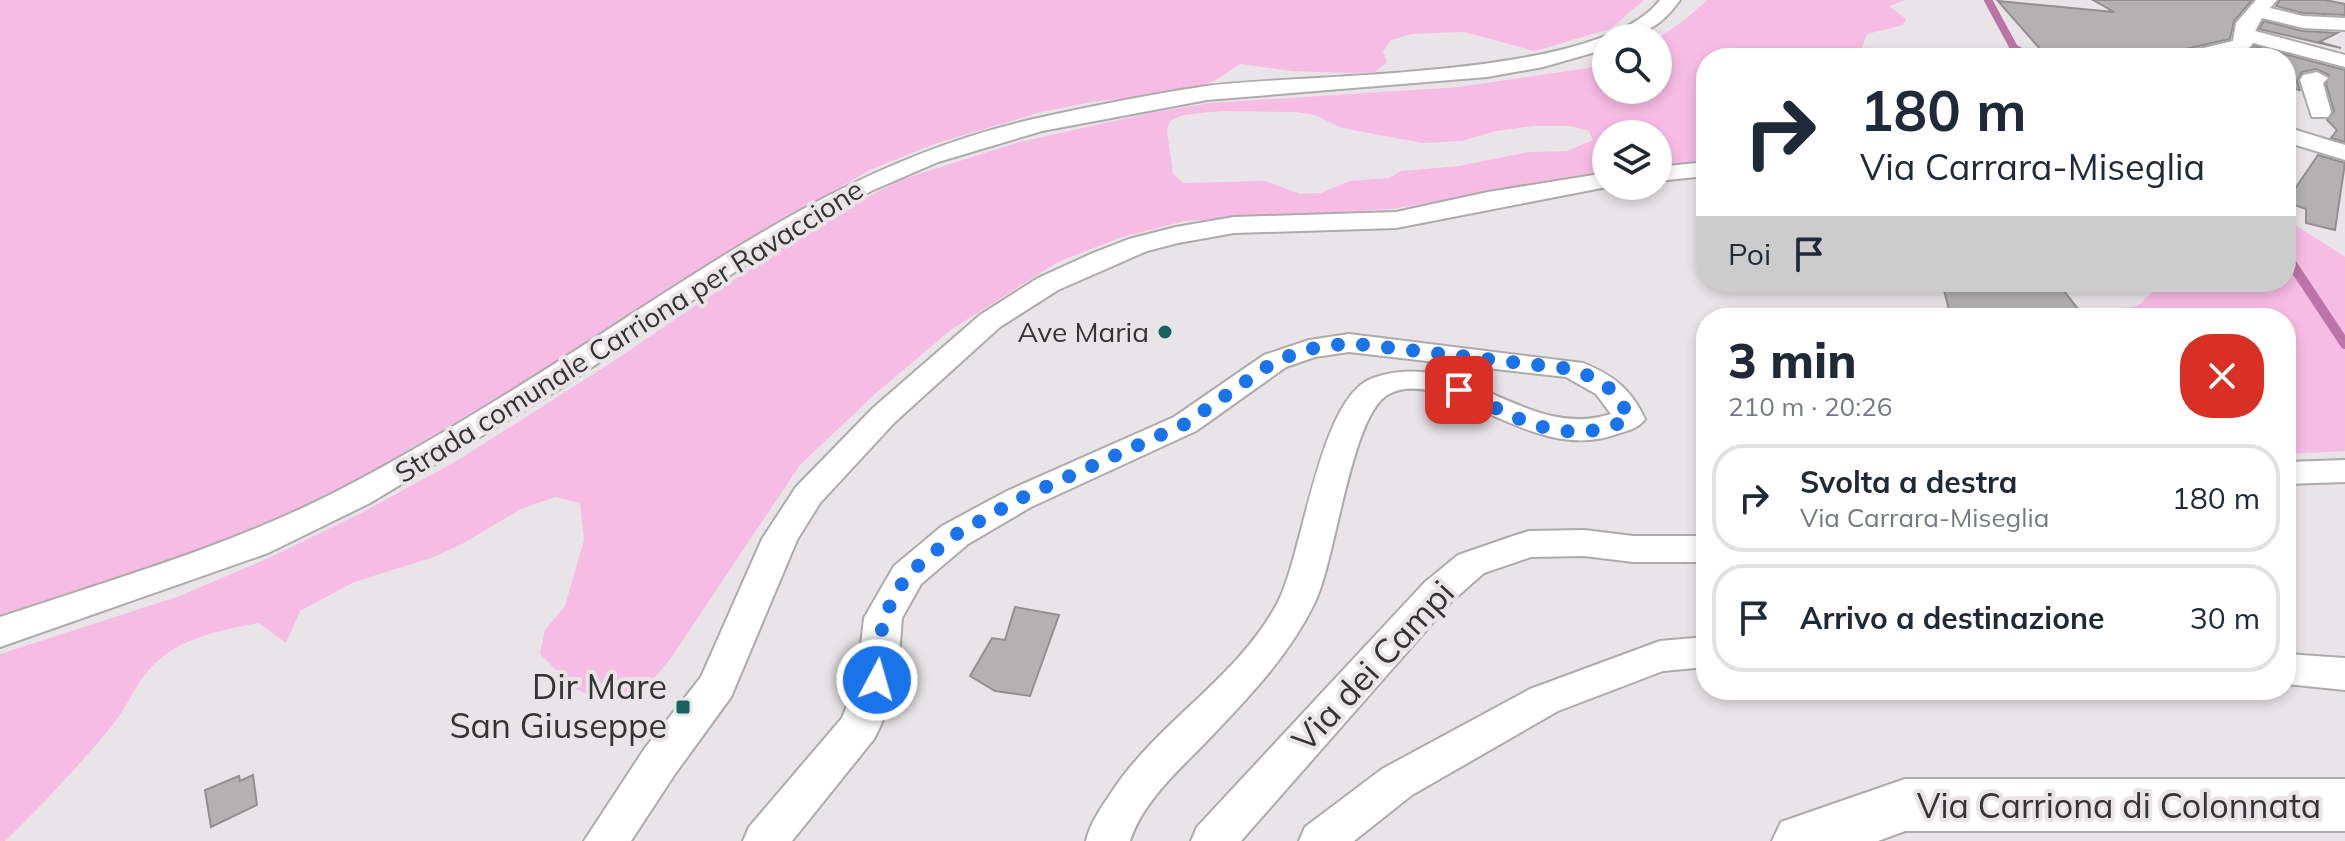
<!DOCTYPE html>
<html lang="it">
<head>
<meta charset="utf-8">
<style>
  body { margin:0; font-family:Mulish,sans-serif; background:#f2f2f3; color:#1f2937; height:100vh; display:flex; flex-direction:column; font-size:30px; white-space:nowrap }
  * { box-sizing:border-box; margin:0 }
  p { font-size:26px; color:#747a83 }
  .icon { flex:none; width:44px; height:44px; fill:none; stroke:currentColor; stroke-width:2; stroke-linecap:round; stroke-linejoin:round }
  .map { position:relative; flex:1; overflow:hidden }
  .drawer { position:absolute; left:1696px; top:308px; width:600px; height:392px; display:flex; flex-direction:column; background:#fff; border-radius:32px; box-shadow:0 4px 12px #0003 }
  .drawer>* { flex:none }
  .top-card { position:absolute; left:1696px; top:48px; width:600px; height:244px; border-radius:32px; box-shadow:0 4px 12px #0003; background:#fff; color:#1f2937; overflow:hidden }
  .fabs { position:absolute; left:1592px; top:24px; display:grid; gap:16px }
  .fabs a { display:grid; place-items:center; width:80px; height:80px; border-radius:50%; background:#fff; box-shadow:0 4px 12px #0003; font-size:40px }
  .pin { position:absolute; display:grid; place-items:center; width:68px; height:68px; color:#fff; margin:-34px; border-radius:16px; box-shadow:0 4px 12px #0006 }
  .me { position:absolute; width:88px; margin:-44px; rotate:6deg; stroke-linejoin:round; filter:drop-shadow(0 0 6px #0008) }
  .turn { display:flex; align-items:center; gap:28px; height:168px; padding:0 32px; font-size:36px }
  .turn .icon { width:104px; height:104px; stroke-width:2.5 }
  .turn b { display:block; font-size:56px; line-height:68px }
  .then { display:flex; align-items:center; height:76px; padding:0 32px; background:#0003; gap:16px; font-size:30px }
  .round { display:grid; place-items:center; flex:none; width:84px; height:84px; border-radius:32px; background:#f2f2f3 }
  .overview { display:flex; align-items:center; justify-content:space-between; height:136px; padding:0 32px }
  h1 { font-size:48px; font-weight:800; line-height:60px }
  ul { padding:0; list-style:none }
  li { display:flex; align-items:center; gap:24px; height:108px; margin:0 16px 12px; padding:0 16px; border:4px solid #e0e1e3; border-radius:32px }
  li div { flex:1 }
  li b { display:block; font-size:30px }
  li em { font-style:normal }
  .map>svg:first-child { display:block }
</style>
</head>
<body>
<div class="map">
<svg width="2345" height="841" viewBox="0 0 2345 841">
  <rect width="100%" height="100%" fill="#e8e4e7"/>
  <g fill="#f7bce4" fill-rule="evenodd">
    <path d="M 0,0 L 1644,0 L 1610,29 L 1535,51 L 1464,32 L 1412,34 L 1391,40 L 1383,51 L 1387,62 L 1375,72 L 1347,73 L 1292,71 L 1240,64 L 1214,81 L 1186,91 L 1092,102 L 1041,112 L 934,144 L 872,169 L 790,216 L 567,357 L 326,498 L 164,565 L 0,615 Z"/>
    <path d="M 1707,0 L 1905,0 L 1889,6 L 1906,19 L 1903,25 L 1867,34 L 1858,58 L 1706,58 L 1706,160 L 1658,167 L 1658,134 L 1606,134 L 1606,174 L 1391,209 L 1184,221 L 1119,238 L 1058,262 L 952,329 L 876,393 L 800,465 L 671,658 L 637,699 L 602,701 L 576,689 L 540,654 L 545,630 L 565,606 L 584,540 L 580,503 L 555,497 L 521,509 L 462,544 L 431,558 L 354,582 L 300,611 L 286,643 L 259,623 C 220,630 174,639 148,671 C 133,689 125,711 110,728 C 77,768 42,805 5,841 L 0,841 L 0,654 L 177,597 L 269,558 L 365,511 L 460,459 L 609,364 L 818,223 L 900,180 L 1016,143 L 1145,114 L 1210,103 L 1460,87 L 1588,68 L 1606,62 L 1606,90 L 1658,90 L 1658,38 L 1686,19 ZM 1221,111 L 1296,112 L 1315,115 L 1342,128 L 1423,143 L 1462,141 L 1496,131 L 1533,126 L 1571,126 L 1589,131 L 1593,140 L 1567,151 L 1528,152 L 1459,166 L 1401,171 L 1389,178 L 1350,181 L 1321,193 L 1300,194 L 1265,181 L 1183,183 L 1173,174 L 1167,130 L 1170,121 L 1183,115 Z"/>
    <path d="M 2286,219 L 2345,257 L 2345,451 L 2286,454 L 2286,318 L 2000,318 L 2119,310 L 2139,305 L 2162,282 L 2286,282 Z"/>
  </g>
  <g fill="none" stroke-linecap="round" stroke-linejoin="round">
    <path stroke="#bc74a7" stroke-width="8" d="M 1988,0 L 2014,48 L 2031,58"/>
    <path stroke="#bc74a7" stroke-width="10" d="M 2286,255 L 2345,344"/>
  </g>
  <g fill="#b4b1b3" stroke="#928f91" stroke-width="2">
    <path d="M 2093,0 L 2252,0 L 2234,21 L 2230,39 L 2177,51 L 2172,58 L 2048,58 L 1998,1 L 2114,12 Z"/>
    <path d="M 2280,0 L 2325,0 L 2345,4 L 2345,15 L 2303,13 L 2276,6 Z"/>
    <path d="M 2264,21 L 2302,31 L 2337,33 L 2319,42 L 2341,48 L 2259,29 Z"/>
    <path d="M 2254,46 L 2345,70 L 2345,142 L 2331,138 L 2337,130 L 2327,120 L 2334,111 L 2326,84 L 2329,75 L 2316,69 L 2302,72 L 2297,81 L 2300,91 L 2298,89 L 2286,92 L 2286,58 L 2237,58 Z"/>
    <path d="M 2318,155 L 2345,163 L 2335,230 L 2306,223 L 2306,209 L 2286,202 Z"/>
    <path d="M 1942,282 L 2057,282 L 2085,318 L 1951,318 Z"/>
    <path d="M 1015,607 L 1059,615 L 1030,696 L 995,691 L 970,676 L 992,638 L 1005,640 Z"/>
    <path d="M 253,775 L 257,805 L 211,827 L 205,790 L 239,776 L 240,781 Z"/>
  </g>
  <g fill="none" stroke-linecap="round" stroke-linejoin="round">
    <defs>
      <g id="street">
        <path d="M 1660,0 L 1680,0 C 1660,28 1640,38 1606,38 L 1606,49 L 1543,67 L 1487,77 L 1207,100 L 1042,131 L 938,162 L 871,191 L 777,244 L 556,391 L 370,503 L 268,553 L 0,647 L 0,617 C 117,578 237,544 347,486 C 440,437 530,380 618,323 C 754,235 876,154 1038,118 C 1093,106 1151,94 1207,86 C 1307,73 1600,80 1660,0 Z"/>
        <path d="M 2256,0 L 2277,0 L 2270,8 L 2303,16 L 2345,18 L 2345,30 L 2303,28 L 2262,18 L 2255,31 L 2345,55 L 2345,67 L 2253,43 C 2238,65 2198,58 2175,58 L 2178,54 L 2233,41 L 2236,23 Z"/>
        <path d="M 2317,72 L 2328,78 L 2323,83 L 2331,112 L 2328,117 L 2312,117 L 2300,80 L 2303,75 Z"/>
        <path d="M 2286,127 L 2345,145 L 2345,160 L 2286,142 Z"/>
        <path d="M 1706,162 L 1706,176 L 1658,181 L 1658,167 Z"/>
        <path d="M 1606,173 L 1606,186 L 1612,186 L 1396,228 L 1234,233 L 1178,243 L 1147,251 L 1058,290 L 1000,327 L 895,422 L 820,503 L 797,540 L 731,697 L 675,774 L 631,841 L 584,841 L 645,748 L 701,677 L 762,539 L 796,487 L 873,408 L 980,315 L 1038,278 L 1093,253 L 1129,239 L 1176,227 L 1234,217 L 1396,212 L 1488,192 Z"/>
        <path d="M 1349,334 L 1583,363 C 1613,375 1631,389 1645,419 C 1638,429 1626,431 1614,435 C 1529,464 1445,365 1389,394 C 1351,413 1336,559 1315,602 C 1289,656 1248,698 1207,741 C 1179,770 1143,801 1130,841 L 1086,841 C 1090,823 1101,808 1111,793 C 1157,722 1238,678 1278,602 C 1304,551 1319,397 1373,378 C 1463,346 1526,442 1611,414 L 1596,394 L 1566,377 L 1349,352 L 1315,357 L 1286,367 L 1196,431 L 1031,507 L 968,544 L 921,584 L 902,618 L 897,680 L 880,727 L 874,739 L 792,841 L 743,841 L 749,827 L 842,718 L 857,680 L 864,618 L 894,566 L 942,526 L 1007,491 L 1174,417 L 1264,355 L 1309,340 Z"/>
        <path d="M 2345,460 L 2345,482 L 2286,484 L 2286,462 Z"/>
        <path d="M 1584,530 L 1633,536 L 1706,536 L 1706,562 L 1633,562 L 1584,556 L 1531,557 L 1484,573 L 1451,602 L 1241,841 L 1191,841 L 1197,827 L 1425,582 L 1458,555 L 1516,535 L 1529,531 Z"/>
        <path d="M 1706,637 L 1706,667 L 1663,671 L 1558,711 L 1412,795 L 1354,841 L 1299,841 L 1305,827 L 1382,769 L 1530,689 L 1660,641 Z"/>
        <path d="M 2286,654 L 2345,658 L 2345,690 L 2286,684 Z"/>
      </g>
      <path id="secondary" d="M 1905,779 L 2345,779 L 2345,831 L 1905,831 L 1878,841 L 1772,841 L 1781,822 Z"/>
    </defs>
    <use href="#street" stroke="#adaaac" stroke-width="4"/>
    <use href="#secondary" stroke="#adaaac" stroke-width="4"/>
    <use href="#street" fill="#fff" fill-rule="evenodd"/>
    <use href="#secondary" fill="#fff" fill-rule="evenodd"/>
  </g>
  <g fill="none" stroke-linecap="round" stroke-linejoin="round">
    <path stroke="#1a73e8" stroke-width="14" stroke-dasharray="0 25.2" d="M 877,680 L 883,618 L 907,575 L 955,535 L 1019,499 L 1185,424 L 1275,361 L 1309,349 L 1349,343 L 1572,369 C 1602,381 1617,388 1629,419 C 1565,450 1517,418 1459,390"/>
  </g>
  <g fill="#16635e" stroke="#e8e4e7" stroke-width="3">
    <circle cx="1165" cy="332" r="8"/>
    <rect x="675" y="699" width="16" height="16" rx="4"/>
  </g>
  <g text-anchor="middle" stroke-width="8" stroke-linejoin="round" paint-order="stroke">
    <g font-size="28" fill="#353434" stroke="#e8e4e7">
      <text transform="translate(629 331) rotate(-32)" y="10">Strada comunale Carriona per Ravaccione</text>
    </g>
    <g font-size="28" fill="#353434" stroke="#e8e4e7" text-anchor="end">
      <text x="1149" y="342">Ave Maria</text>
    </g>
    <g font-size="34" fill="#353434" stroke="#e8e4e7">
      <text transform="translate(1373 666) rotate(-47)" y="12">Via dei Campi</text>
      <text x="2119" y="818">Via Carriona di Colonnata</text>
    </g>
    <g font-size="34" fill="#353434" stroke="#e8e4e7" text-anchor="end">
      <text x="667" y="699">Dir Mare<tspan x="667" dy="39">San Giuseppe</tspan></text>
    </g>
  </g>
</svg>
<div class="fabs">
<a><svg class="icon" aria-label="search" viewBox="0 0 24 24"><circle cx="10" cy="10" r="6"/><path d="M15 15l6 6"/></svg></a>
<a><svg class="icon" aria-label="layers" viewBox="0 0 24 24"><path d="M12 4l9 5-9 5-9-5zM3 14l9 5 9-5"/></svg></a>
</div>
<div class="pin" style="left:1459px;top:390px;background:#d93025"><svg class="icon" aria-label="arrive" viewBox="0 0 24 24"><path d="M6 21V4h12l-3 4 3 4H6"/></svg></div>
<svg class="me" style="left:877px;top:680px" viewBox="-20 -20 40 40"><circle r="17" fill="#1a73e8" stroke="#fff" stroke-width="3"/><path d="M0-11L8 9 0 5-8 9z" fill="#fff"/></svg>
<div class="top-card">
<div class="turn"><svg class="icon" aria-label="right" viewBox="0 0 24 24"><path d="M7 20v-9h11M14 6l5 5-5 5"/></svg><div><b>180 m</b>Via Carrara-Miseglia</div></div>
<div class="then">Poi<svg class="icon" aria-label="arrive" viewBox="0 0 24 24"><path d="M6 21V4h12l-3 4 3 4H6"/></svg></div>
</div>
<section class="drawer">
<div class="overview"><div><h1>3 min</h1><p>210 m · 20:26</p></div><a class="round" style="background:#d93025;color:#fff"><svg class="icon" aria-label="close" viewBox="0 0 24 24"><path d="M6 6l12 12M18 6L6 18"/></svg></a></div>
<ul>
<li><svg class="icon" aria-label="right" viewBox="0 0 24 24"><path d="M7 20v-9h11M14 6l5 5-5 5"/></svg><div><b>Svolta a destra</b><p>Via Carrara-Miseglia</p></div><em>180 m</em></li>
<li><svg class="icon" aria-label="arrive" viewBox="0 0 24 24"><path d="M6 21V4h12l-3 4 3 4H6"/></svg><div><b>Arrivo a destinazione</b></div><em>30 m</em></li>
</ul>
</section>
</div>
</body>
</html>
